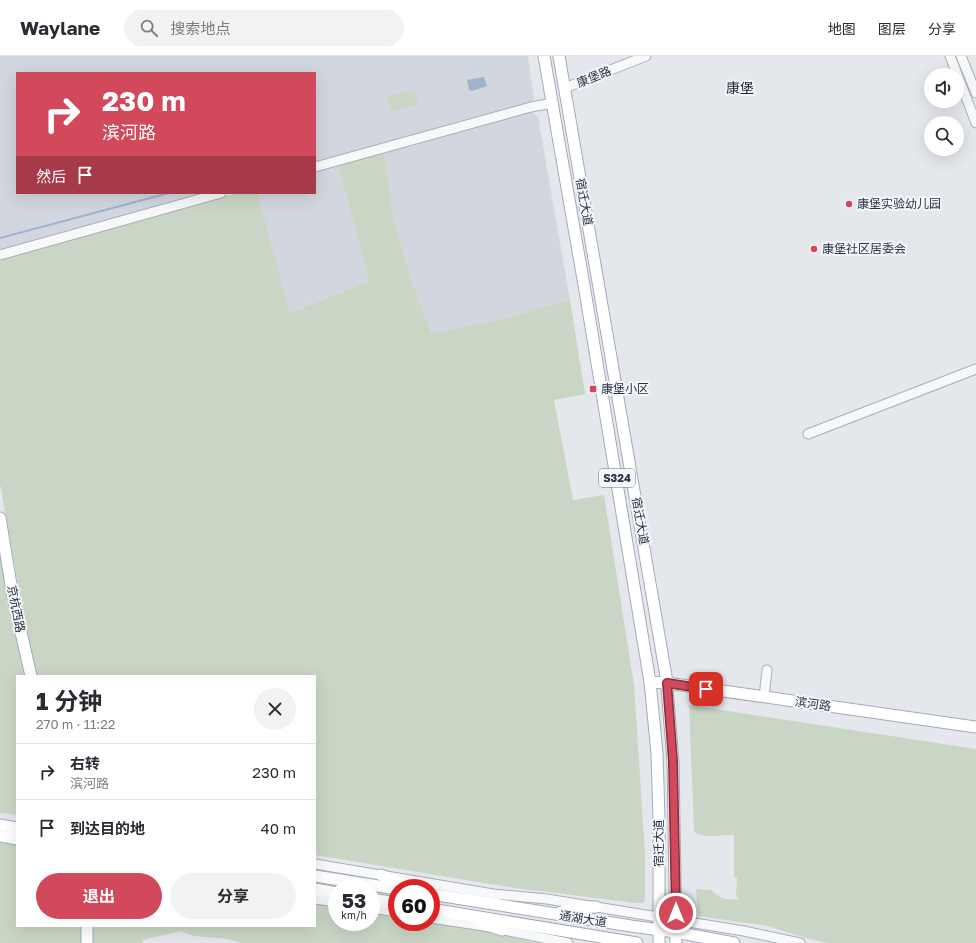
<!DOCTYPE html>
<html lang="zh">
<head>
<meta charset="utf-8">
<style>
  body { margin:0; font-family:"Golos Text","Noto Sans SC",sans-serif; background:#f2f2f3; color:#2b2b33; height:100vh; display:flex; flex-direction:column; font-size:15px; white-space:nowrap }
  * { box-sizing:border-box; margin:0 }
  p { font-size:13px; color:#7c7c81 }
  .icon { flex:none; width:22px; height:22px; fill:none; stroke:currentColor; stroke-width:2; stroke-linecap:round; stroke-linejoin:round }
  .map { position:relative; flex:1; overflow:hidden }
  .sheet { position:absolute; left:16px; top:619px; width:300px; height:252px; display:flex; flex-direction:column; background:#fff; border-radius:0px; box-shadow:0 4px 16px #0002 }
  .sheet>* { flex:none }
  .guide { position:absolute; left:16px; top:16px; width:300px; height:122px; border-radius:0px; box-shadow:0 4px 16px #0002; background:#d1495b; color:#fff; overflow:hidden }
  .controls { position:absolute; left:924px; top:12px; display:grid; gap:8px }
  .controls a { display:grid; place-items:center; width:40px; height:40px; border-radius:50%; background:#fff; box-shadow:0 4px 16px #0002; font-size:20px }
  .speed { position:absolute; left:328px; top:823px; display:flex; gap:8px; font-size:20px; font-weight:700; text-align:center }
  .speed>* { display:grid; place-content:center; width:52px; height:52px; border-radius:50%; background:#fff; box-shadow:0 4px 16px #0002; line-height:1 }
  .speed small { font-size:10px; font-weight:400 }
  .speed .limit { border:6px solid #d22; background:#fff; color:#111 }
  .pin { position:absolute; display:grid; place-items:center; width:34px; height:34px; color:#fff; margin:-17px; border-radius:8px; box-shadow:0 2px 6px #0006 }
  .me { position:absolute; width:44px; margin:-22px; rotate:0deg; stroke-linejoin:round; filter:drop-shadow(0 0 3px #0008) }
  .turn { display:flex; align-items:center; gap:14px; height:84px; padding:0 20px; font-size:18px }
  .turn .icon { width:52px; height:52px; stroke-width:2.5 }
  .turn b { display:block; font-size:28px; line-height:34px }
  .then { display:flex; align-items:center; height:38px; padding:0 20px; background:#0003; gap:8px; font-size:15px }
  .round { display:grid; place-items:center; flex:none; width:42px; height:42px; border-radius:21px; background:#f2f2f3 }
  .overview { display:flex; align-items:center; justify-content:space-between; height:68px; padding:0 20px }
  h1 { font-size:24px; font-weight:700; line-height:30px }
  .button { display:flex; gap:8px; margin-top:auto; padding:8px 20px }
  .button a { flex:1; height:46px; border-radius:24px; background:#d1495b; color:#fff; font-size:16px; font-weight:700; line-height:46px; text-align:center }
  .button a+a { background:#f2f2f3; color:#2b2b33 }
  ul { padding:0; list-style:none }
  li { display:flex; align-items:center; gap:12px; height:56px; padding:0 20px; border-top:1px solid #e1e1e2 }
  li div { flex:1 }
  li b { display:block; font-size:15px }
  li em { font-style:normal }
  header { display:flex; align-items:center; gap:24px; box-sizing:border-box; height:56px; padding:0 20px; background:#fff; border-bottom:1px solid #e1e1e2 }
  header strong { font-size:19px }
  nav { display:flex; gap:22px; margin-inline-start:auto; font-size:14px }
  .search { width:280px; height:36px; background:#f2f2f3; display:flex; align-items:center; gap:10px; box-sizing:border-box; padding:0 14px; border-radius:22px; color:#7c7c81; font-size:15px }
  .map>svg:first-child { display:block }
</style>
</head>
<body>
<header>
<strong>Waylane</strong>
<div class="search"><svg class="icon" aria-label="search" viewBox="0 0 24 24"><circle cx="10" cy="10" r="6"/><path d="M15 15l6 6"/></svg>搜索地点</div>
<nav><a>地图</a><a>图层</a><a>分享</a></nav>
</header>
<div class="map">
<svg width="976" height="887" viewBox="0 0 976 887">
  <rect width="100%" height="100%" fill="#e4e7ec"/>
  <g fill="#d2d6de">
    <path d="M 0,0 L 528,0 L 534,43 L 528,48 L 315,107 L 315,17 L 17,17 L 17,137 L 206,137 L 0,194 Z"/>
    <path d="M 531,56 L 534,57 L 538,61 L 570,244 L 498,264 L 431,279 L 410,220 L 394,164 L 384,96 Z"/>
    <path d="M 338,109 L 369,225 L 288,257 L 258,137 L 315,137 L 315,115 Z"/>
  </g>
  <g fill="#c9d6c5">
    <path d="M 415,34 L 418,49 L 391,55 L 387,40 Z"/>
    <path d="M 384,96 L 394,164 L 410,220 L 431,278 L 498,264 L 570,244 L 585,338 L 554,344 L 573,444 L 604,439 L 634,629 L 645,797 L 645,844 L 642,847 L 636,847 L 515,832 L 315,799 L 315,620 L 35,620 L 33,612 L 0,428 L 0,203 L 237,137 L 258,137 L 289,257 L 369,225 L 338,109 Z"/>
    <path d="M 0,478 L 26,620 L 17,620 L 17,759 L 0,757 Z"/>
    <path d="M 689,649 L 976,693 L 976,887 L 828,887 L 809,883 L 768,870 L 698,860 L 696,833 L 712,834 C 719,843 729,845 739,843 L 736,840 L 737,822 L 734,821 L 734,779 C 723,779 700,783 694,775 Z"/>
    <path d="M 0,786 L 17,789 L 17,870 L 82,870 L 82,887 L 0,887 Z"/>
    <path d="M 315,848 L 337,852 L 337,866 L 371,866 L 371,857 L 397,862 L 397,866 C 441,866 493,875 536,887 L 242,887 L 228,883 L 194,880 L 181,875 L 142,884 L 143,887 L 89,887 L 90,870 L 315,870 Z"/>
  </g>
  <path fill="#9fb4cc" d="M 484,21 L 487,30 L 472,35 L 469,34 L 467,24 Z"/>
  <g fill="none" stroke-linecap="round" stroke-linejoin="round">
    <path stroke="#9fb4cc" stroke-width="2" d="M 0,182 L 169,137"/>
    <defs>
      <g id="minor">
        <path d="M 950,0 L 976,67"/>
        <path d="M 961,0 L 976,37"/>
        <path d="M 565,32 L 646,0"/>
        <path d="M 315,111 L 531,51 L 553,47"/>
        <path d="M 0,199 L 221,137"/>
        <path d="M 808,378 L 976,313"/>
        <path d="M 764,641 L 767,614"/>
        <path d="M 315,808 L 493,838 L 547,843 L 744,875 L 800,887"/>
        <path d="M 315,843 L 337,846"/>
        <path d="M 371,852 L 397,856"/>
        <path d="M 431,862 L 484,870 L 568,887"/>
      </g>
      <g id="major">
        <path d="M 544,0 L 585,235 L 650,626 L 657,697 L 659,762 L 659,887"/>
        <path d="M 559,0 L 666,620 L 673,705 L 676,887"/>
        <path d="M 0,462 L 13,541 L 31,620"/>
        <path d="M 650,626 L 667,627 L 976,671"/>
        <path d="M 0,769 L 17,772"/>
        <path d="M 0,780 L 17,783"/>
        <path d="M 381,819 L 410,832"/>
        <path d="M 315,820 L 397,833"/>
        <path d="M 315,833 L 337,837"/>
        <path d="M 431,838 L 631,870 L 675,876 L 734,887"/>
        <path d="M 371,843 L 397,847"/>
        <path d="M 431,853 L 637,887"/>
        <path d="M 561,856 L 579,852 L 596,851"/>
        <path d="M 480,866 L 502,874"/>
        <path d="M 87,887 L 87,870"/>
      </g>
    </defs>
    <use href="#minor" stroke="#a9aeb7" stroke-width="11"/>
    <use href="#major" stroke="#a3abb8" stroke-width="13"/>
    <use href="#minor" stroke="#f7f8fa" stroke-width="9"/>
    <use href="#major" stroke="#fff" stroke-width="11"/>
  </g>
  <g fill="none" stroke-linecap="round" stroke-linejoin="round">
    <defs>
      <path id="route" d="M 676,857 L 673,705 L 667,627 L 706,633"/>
    </defs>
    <use href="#route" stroke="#882f3b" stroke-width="10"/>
    <use href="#route" stroke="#d1495b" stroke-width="7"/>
  </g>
  <g fill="#d1495b" stroke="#f4f6f9" stroke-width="1.5">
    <circle cx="849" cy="148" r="4"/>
    <circle cx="814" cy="193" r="4"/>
    <rect x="589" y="329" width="8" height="8" rx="2"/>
  </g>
  <g text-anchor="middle" stroke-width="4" stroke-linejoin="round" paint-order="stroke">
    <rect fill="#f4f6f9" stroke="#676e7b" stroke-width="1" x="599" y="413" width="36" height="18" rx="3"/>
    <g font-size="11" font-weight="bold" fill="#2b3445">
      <text x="617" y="426">S324</text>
    </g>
    <g font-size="12" fill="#2b3445" stroke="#f4f6f9">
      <text transform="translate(594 21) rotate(-22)" y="4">康堡路</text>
      <text transform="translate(584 146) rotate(80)" y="4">宿迁大道</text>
      <text transform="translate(640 465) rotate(80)" y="4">宿迁大道</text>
      <text transform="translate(16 553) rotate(79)" y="4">京杭西路</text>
      <text transform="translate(813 648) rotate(8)" y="4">滨河路</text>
      <text transform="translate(659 787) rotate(-90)" y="4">宿迁大道</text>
      <text transform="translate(583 863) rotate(9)" y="4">通湖大道</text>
    </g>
    <g font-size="12" fill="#2b3445" stroke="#f4f6f9" text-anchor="start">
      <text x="857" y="152">康堡实验幼儿园</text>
      <text x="822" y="197">康堡社区居委会</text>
      <text x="601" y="337">康堡小区</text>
    </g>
    <g font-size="14" fill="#1d2536" stroke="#f4f6f9">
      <text x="740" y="37">康堡</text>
    </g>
  </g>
</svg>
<div class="controls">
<a><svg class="icon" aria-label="sound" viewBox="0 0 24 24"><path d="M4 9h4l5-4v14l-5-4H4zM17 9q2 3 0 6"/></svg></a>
<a><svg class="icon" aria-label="search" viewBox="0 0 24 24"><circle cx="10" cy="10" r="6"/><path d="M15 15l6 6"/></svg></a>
</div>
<div class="speed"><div>53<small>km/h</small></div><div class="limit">60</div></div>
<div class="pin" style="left:706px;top:633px;background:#d93025"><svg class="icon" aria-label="arrive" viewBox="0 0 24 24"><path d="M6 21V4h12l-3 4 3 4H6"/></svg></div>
<svg class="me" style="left:676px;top:857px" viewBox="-20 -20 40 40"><circle r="17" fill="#d1495b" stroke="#fff" stroke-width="3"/><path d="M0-11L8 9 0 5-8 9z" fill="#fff"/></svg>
<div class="guide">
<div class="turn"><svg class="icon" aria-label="right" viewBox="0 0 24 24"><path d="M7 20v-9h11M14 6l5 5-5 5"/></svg><div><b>230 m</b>滨河路</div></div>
<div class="then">然后<svg class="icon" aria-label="arrive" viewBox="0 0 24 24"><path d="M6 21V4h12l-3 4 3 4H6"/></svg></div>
</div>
<section class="sheet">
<div class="overview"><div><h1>1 分钟</h1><p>270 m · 11:22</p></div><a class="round"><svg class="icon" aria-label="close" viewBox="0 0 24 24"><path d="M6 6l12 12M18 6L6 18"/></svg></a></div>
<ul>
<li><svg class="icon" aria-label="right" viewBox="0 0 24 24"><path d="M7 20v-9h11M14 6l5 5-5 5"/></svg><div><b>右转</b><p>滨河路</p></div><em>230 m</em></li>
<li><svg class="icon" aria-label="arrive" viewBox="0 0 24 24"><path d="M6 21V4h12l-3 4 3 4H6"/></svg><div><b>到达目的地</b></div><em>40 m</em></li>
</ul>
<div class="button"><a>退出</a><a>分享</a></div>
</section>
</div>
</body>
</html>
